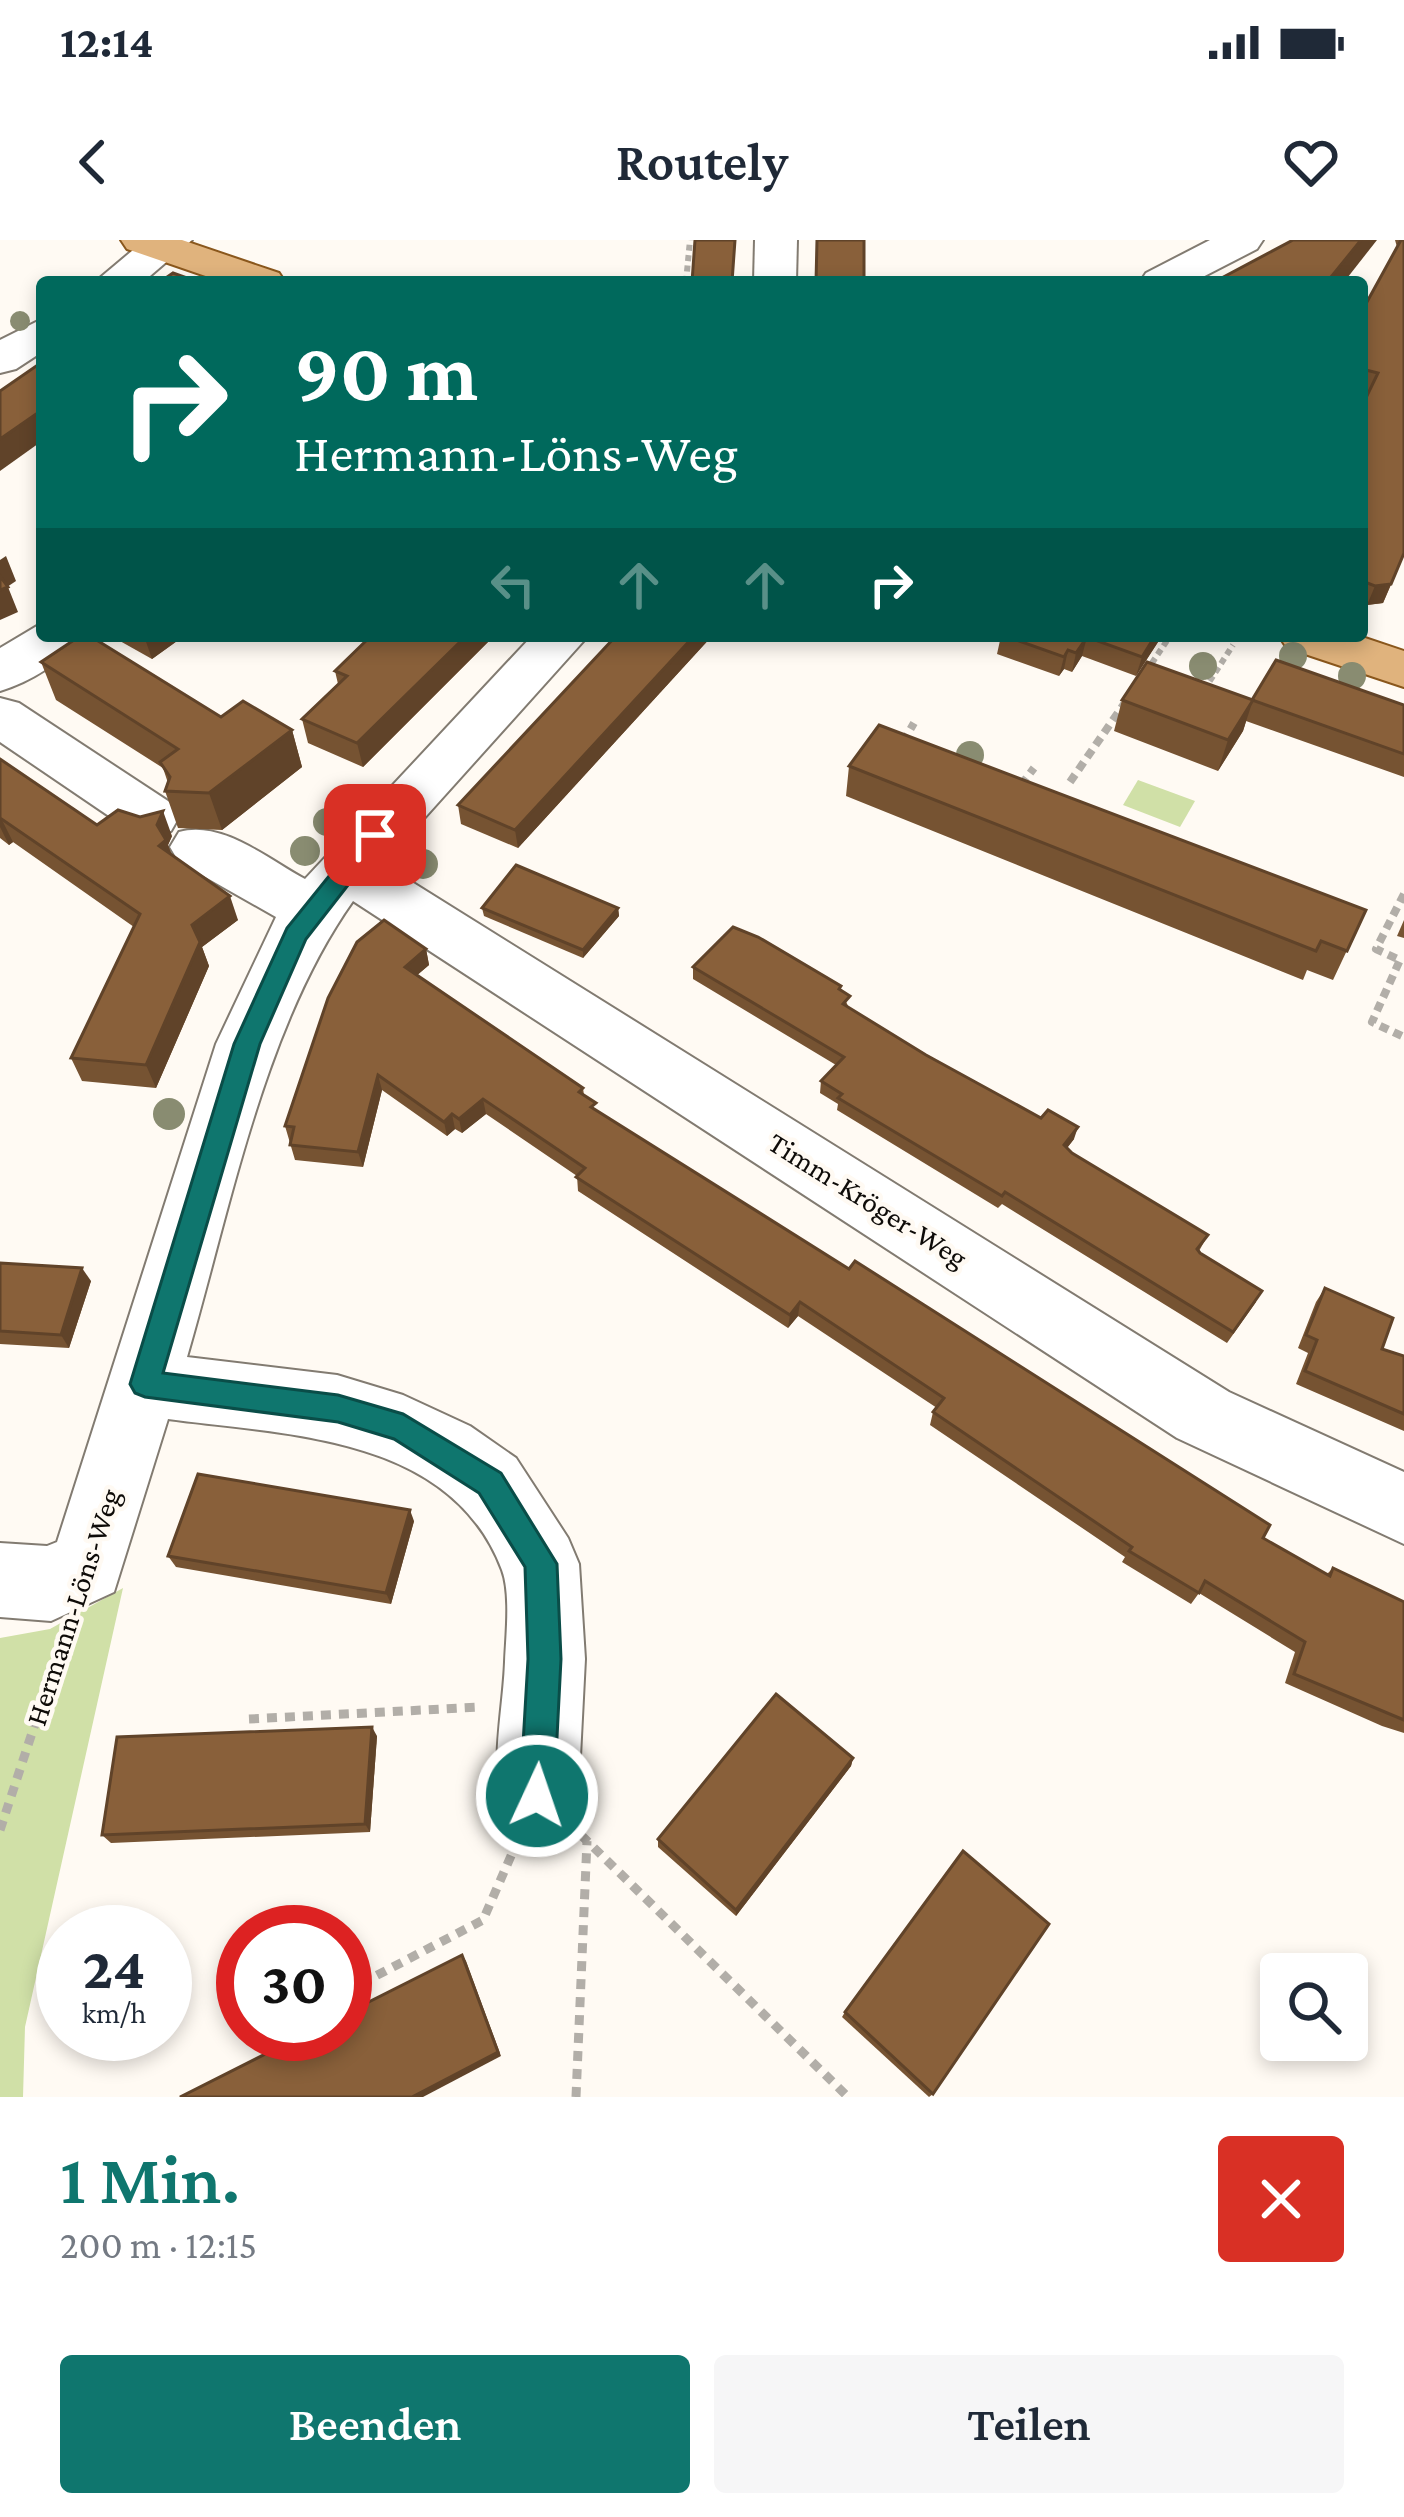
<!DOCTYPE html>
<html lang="de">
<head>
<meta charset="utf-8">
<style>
  body { margin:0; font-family:"Crimson Pro",serif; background:#f6f6f7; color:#1f2937; height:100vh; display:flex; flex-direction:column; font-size:45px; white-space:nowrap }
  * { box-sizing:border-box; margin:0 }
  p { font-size:39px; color:#747a83 }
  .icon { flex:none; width:66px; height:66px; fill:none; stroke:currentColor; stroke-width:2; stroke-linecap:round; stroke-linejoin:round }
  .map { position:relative; height:1857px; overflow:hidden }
  .details { display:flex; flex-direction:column; background:#fff; flex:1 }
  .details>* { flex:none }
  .hud { position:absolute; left:36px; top:36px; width:1332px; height:366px; border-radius:12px; box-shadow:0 6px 18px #0003; background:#00695c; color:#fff; overflow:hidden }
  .controls { position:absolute; left:1260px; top:1713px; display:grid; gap:24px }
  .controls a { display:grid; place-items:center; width:108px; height:108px; border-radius:12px; background:#fff; box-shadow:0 6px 18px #0003; font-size:60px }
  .speed { position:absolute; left:36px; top:1665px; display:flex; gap:24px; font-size:60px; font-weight:700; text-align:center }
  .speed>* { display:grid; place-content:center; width:156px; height:156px; border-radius:50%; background:#fff; box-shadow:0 6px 18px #0003; line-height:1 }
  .speed small { font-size:30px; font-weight:400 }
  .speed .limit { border:18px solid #d22; background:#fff; color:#111 }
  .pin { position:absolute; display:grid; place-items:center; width:102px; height:102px; color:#fff; margin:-51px; border-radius:24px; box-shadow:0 6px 18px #0006 }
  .me { position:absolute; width:132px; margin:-66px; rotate:3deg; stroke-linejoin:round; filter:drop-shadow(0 0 9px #0008) }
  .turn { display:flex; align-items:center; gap:42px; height:252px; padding:0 60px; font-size:54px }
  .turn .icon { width:156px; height:156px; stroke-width:2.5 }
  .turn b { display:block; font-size:84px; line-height:102px }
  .lanes { display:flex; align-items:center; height:114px; padding:0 60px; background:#0003; justify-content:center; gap:60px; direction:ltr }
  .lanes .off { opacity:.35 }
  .round { display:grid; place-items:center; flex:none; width:126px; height:126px; border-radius:12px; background:#f6f6f7 }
  .overview { display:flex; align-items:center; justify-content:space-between; height:204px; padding:0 60px }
  h1 { font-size:72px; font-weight:600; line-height:90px; color:#0f766e }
  .button { display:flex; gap:24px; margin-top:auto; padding:24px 60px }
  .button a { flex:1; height:138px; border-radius:12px; background:#0f766e; color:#fff; font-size:48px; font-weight:600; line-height:138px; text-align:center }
  .button a+a { background:#f6f6f7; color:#1f2937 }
  .status { display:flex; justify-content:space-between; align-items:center; height:84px; padding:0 60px; background:#fff; direction:ltr }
  .status svg { height:33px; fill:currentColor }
  header { display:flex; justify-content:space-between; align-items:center; height:156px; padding:0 60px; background:#fff; font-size:54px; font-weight:600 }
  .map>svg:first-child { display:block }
</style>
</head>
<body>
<div class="status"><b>12:14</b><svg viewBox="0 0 49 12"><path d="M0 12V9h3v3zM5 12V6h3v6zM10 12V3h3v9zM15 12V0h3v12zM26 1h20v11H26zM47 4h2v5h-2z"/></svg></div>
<header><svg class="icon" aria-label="back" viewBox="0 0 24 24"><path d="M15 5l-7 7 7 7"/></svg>Routely<svg class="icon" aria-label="heart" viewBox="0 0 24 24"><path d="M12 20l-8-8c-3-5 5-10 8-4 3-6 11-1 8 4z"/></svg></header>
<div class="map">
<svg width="1404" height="1857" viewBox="0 0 1404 1857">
  <rect width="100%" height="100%" fill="#fffaf3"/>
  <g fill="#d0e0a7">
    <path d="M 1138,540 L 1195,561 L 1180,587 L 1123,565 Z"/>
    <path d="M 123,1348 L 25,1787 L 23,1857 L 0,1857 L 0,1398 L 50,1389 Z"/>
  </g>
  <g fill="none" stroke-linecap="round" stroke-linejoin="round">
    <defs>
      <g id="minor">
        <path d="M 145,0 L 192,0 L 143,42 L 95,42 Z"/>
        <path d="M 755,0 L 797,0 L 796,42 L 754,42 Z"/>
        <path d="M 1210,0 L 1263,0 L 1257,9 L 1193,42 L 1140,42 L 1146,33 Z"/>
        <path d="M 42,79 L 42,112 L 16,129 L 0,133 L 0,100 Z"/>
        <path d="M 42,383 L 42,396 L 81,396 C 65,421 28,443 0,451 L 0,408 Z"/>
        <path d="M 532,396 L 588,396 L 383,624 L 1229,1152 L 1404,1232 L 1404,1304 L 1177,1198 L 353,661 C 264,786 230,970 187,1117 L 337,1135 L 403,1155 L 470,1186 L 516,1218 L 568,1298 L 579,1324 L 585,1419 L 578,1556 L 566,1585 L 537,1597 L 508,1585 C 487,1534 503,1476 505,1422 C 506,1396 511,1354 502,1330 C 451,1195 287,1195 168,1179 L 114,1352 L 51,1381 L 0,1377 L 0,1303 L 47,1306 L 57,1302 L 216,804 L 276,677 L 179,622 L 170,607 L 179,592 C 222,580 268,619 305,639 Z"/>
        <path d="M 0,458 L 19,463 L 171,563 L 179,577 L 171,591 L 151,597 L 131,591 L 0,502 Z"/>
      </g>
      <g id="major">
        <path d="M 121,0 L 182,0 L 279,33 L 285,42 L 223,42 L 127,9 Z"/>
        <path d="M 1279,396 L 1359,396 L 1404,411 L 1404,447 L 1287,408 Z"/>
      </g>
    </defs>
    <use href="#minor" stroke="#827b71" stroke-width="4"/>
    <use href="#major" stroke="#8a571c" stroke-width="4"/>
    <g stroke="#b2aea8" stroke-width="6" stroke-dasharray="6 4.5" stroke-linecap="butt">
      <path d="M 686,42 L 690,0"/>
      <path d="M 1146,432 L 1170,396"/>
      <path d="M 1204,450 L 1233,405"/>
    </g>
    <g stroke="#b2aea8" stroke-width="8" stroke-dasharray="9 6" stroke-linecap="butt">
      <path d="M 903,502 L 914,483"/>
      <path d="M 1070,542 L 1124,464"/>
      <path d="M 1021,545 L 1034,528"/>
      <path d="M 1404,654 L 1376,709 L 1400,720 L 1372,782 L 1404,797"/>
    </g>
    <g stroke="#b2aea8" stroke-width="9" stroke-dasharray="10 8" stroke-linecap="butt">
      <path d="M 249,1479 L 481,1467"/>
      <path d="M 0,1590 L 64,1396"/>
      <path d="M 581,1595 L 848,1857"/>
      <path d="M 345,1752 L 483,1680 L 514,1609"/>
      <path d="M 576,1857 L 587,1601"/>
    </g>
    <use href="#minor" fill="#fff" fill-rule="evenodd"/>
    <use href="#major" fill="#e0b37d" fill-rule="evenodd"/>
  </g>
  <g fill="#898c71">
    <circle cx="20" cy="81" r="10"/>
    <circle cx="1293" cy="416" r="14"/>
    <circle cx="1203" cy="426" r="14"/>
    <circle cx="1352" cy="436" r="14"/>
    <circle cx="970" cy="515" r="14"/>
    <circle cx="357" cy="563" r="14"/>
    <circle cx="327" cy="582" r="14"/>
    <circle cx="305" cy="611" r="15"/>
    <circle cx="423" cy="624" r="15"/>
    <circle cx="169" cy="874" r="16"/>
  </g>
  <g fill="#765332">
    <path d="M 1395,0 L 1404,0 L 1404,315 L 1383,363 L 1367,365 L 1362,363 L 1362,166 L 1369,151 L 1362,149 L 1362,71 L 1397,7 Z"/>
    <path d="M 111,396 L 184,396 L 152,419 Z"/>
    <path d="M 371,396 L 494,396 L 363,527 L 308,503 L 302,479 L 338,444 L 335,431 Z"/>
    <path d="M 616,396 L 712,396 L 518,608 L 461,584 L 458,565 Z"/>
    <path d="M 1001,396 L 1160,396 L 1158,402 L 1136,436 L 1082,416 L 1072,432 L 1064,429 L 1059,436 L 997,414 Z"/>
    <path d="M 41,422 L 221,477 L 292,490 L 302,527 L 222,590 L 178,588 L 165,551 L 168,543 L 163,528 L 56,460 Z"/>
    <path d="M 1122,460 L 1253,460 L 1404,465 L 1404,537 L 1246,481 L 1243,491 L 1218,531 L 1114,491 Z"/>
    <path d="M 0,519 L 97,585 L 172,596 L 168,605 L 172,615 L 238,680 L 202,707 L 209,726 L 156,848 L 82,841 L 71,818 L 134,687 L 13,602 L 9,605 L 0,598 Z"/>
    <path d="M 849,526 L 1366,670 L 1333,740 L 1307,730 L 1303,740 L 846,556 Z"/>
    <path d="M 482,668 L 618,668 L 619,676 L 583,718 L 484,676 Z"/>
    <path d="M 1404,680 L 1404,698 L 1397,696 Z"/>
    <path d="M 426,709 L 429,725 L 417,735 L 583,848 L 584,855 L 596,871 L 1263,1298 L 1327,1334 L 1333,1328 L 1404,1362 L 1404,1493 L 1382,1486 L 1285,1443 L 1295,1412 L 1199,1353 L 1191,1364 L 1122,1322 L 1125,1317 L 930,1185 L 933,1172 L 937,1168 L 798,1076 L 788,1088 L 578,951 L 577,936 L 486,874 L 462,893 L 455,889 L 447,896 L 382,850 L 363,927 L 295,920 L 285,886 Z"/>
    <path d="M 693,727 L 841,746 L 841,751 L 849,768 L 926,815 L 1074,899 L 1067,908 L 1072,913 L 1208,995 L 1199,1011 L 1256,1062 L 1227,1103 L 1002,964 L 998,968 L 837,870 L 838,864 L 820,853 L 821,841 L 836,825 L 693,739 Z"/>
    <path d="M 0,1023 L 91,1041 L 69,1108 L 0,1104 Z"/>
    <path d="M 1325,1048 L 1382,1109 L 1404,1116 L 1404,1191 L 1296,1144 L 1308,1113 L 1298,1108 L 1316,1062 Z"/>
    <path d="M 414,1281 L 391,1364 L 176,1327 L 168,1316 Z"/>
    <path d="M 377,1496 L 370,1592 L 111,1603 L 102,1595 Z"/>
    <path d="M 853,1518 L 851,1526 L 736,1676 L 658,1607 L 658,1599 Z"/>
    <path d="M 845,1772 L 933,1854 L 929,1857 L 842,1777 Z"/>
  </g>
  <g fill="#604329">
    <path d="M 1361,0 L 1377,0 L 1344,42 L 1327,42 Z"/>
    <path d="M 42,170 L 42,201 L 0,231 L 0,199 Z"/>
    <path d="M 1404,313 L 1383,363 L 1367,365 L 1375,346 Z"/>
    <path d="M 6,316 L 16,341 L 4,349 L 8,347 L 18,372 L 0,380 L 0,320 Z"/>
    <path d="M 144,396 L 184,396 L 152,419 Z"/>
    <path d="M 466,396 L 494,396 L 363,527 L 357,503 Z"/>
    <path d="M 694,396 L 712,396 L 518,608 L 515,590 Z"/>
    <path d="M 1155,396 L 1160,396 L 1158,402 L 1136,436 L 1142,417 Z"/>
    <path d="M 1087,397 L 1082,416 L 1072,432 L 1076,413 Z"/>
    <path d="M 1068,410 L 1064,429 L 1059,436 L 1064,417 Z"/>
    <path d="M 1253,460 L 1243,491 L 1218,531 L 1228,500 Z"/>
    <path d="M 292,490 L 302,527 L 222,590 L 209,553 Z"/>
    <path d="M 163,571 L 172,596 L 168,605 L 175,624 L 159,606 L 157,585 Z"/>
    <path d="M 0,578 L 1,578 L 13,602 L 9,605 L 0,587 Z"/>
    <path d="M 230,656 L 238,680 L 202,707 L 209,726 L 156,848 L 146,825 L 192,685 Z"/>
    <path d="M 618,668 L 619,676 L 583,718 L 583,710 Z"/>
    <path d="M 426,709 L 429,725 L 408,743 L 405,727 Z"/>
    <path d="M 378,835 L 382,850 L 363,927 L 358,912 Z"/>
    <path d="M 483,859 L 486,874 L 462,893 L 459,879 Z"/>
    <path d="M 452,874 L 455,889 L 447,896 L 444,882 Z"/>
    <path d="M 1078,887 L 1074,899 L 1060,917 L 1064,905 Z"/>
    <path d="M 82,1028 L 91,1041 L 69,1108 L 61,1095 Z"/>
    <path d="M 800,1062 L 798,1076 L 788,1088 L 790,1075 Z"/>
    <path d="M 410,1270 L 414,1281 L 391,1364 L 386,1353 Z"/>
    <path d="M 372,1487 L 377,1496 L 370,1592 L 365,1584 Z"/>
    <path d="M 853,1518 L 851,1526 L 736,1676 L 736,1670 Z"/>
    <path d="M 462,1715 L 466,1721 L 501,1816 L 423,1857 L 412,1857 Z"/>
  </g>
  <g fill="#89603a" stroke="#604329" stroke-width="3">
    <path d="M 695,0 L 735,0 L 732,42 L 692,42 Z"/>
    <path d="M 817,0 L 864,0 L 864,42 L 816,42 Z"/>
    <path d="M 1293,0 L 1361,0 L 1327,42 L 1214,42 Z"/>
    <path d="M 1401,0 L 1404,0 L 1404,313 L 1391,344 L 1375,346 L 1362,341 L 1362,166 L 1378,133 L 1362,129 L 1362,71 Z"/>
    <path d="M 173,33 L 198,42 L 160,42 Z"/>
    <path d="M 42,122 L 42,170 L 0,199 L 0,151 Z"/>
    <path d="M 0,336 L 8,347 L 0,350 Z"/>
    <path d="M 80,396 L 90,396 L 221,477 L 243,461 L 292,490 L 209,553 L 165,551 L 170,537 L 160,522 L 178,509 L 41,422 Z"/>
    <path d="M 371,396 L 466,396 L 357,503 L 302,479 L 347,436 L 335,431 Z"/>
    <path d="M 616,396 L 694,396 L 515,590 L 458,565 Z"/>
    <path d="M 1005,396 L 1155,396 L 1142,417 L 1087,397 L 1076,413 L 1068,410 L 1064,417 Z"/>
    <path d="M 1276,420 L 1404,465 L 1404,514 L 1252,460 Z"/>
    <path d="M 1147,422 L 1253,460 L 1228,500 L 1122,460 Z"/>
    <path d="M 879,485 L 1366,670 L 1347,711 L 1321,701 L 1316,711 L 849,526 Z"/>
    <path d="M 0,519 L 97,585 L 118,570 L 140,577 L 163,571 L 157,585 L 166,600 L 159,606 L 230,656 L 192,685 L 200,702 L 146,825 L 71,818 L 140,674 L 0,578 Z"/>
    <path d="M 516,625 L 618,668 L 583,710 L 482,668 Z"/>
    <path d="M 384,680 L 426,709 L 405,727 L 583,848 L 579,852 L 596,863 L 591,867 L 849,1029 L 855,1021 L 1270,1285 L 1263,1298 L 1330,1336 L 1333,1328 L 1404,1362 L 1404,1480 L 1294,1434 L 1305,1402 L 1205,1341 L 1199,1353 L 1129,1311 L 1132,1307 L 933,1172 L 944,1158 L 800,1062 L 790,1075 L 576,937 L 585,928 L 483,859 L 459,879 L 452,874 L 444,882 L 378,835 L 358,912 L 290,905 L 294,887 L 285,886 L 328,758 L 357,702 Z"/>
    <path d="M 733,687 L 758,697 L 841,746 L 839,749 L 850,756 L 843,764 L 926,815 L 1041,878 L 1048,870 L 1078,887 L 1064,905 L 1072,913 L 1208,995 L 1197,1009 L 1200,1013 L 1262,1051 L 1233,1092 L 1005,952 L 1002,956 L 838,858 L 842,854 L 821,841 L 844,817 L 693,727 Z"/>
    <path d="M 0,1023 L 82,1028 L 61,1095 L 0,1091 Z"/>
    <path d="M 1325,1048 L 1393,1078 L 1382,1109 L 1404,1116 L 1404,1174 L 1305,1131 L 1317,1100 L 1306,1095 Z"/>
    <path d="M 198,1234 L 410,1270 L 386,1353 L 168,1316 Z"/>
    <path d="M 776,1454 L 853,1518 L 736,1670 L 658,1599 Z"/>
    <path d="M 372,1487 L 365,1584 L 102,1595 L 117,1497 Z"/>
    <path d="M 963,1611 L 1049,1684 L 933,1854 L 845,1772 Z"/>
    <path d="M 462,1715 L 498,1812 L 412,1857 L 180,1857 L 305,1794 L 345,1794 L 345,1774 Z"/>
  </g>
  <path fill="#0f766e" stroke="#0a4d48" stroke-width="3" d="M 375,587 L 387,595 L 306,699 L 260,804 L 163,1133 L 338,1155 L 403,1174 L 501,1233 L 557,1324 L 561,1419 L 554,1556 L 549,1568 L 537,1573 L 525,1568 L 520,1556 L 528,1419 L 525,1327 L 479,1253 L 394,1199 L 338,1182 L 145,1157 L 135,1153 L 130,1144 L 234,804 L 287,688 L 367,589 Z"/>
  <g text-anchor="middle" stroke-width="9" stroke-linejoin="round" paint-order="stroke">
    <g font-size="30" fill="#0e0b08" stroke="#fffaf3">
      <text transform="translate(868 960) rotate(32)" y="10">Timm-Kröger-Weg</text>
      <text transform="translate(73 1367) rotate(-72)" y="10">Hermann-Löns-Weg</text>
    </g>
  </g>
</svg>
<div class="controls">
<a><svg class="icon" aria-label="search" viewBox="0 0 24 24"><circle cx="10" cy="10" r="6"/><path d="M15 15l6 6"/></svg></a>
</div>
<div class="speed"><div>24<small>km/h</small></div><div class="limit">30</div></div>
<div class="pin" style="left:375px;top:595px;background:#d93025"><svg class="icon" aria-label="arrive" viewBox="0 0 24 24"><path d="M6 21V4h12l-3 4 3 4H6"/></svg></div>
<svg class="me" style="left:537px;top:1556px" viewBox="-20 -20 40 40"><circle r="17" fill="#0f766e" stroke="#fff" stroke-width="3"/><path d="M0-11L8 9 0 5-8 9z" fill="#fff"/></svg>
<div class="hud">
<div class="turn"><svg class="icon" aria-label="right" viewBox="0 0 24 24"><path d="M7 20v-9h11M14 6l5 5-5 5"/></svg><div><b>90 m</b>Hermann-Löns-Weg</div></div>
<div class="lanes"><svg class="icon off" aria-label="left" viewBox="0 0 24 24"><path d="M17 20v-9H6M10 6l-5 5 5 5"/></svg><svg class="icon off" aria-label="ahead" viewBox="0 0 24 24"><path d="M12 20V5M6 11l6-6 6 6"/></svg><svg class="icon off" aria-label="ahead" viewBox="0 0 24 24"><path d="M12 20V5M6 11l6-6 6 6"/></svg><svg class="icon" aria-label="right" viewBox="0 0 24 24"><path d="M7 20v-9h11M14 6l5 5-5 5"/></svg></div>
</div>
</div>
<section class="details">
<div class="overview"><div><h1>1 Min.</h1><p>200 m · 12:15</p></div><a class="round" style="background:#d93025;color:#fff"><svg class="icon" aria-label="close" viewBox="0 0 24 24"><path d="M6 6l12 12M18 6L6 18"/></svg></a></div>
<div class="button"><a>Beenden</a><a>Teilen</a></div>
</section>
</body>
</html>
